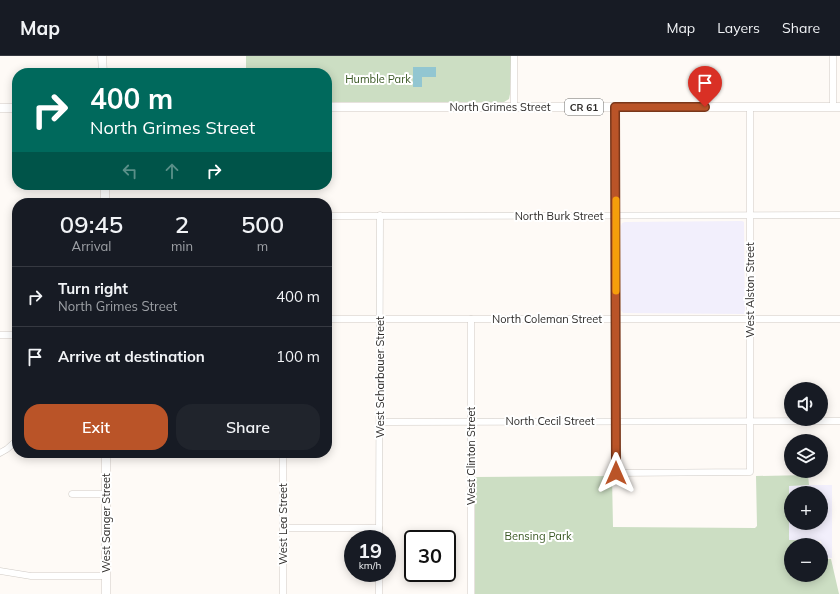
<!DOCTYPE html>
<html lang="en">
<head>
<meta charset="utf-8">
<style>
  body { margin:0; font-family:Mulish,sans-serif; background:#20242c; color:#f1f3f6; height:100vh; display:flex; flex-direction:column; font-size:15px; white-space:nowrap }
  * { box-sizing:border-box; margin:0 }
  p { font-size:13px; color:#9ea1a6 }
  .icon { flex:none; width:22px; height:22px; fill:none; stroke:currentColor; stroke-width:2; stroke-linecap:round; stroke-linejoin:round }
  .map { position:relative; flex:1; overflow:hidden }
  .details { position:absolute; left:12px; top:142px; width:320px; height:260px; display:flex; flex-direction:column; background:#171b24; border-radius:16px; box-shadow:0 2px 10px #0003 }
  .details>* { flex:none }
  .banner { position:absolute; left:12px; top:12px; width:320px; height:122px; border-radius:16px; box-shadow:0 2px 10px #0003; background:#00695c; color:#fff; overflow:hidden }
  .fabs { position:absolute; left:784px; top:326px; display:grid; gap:8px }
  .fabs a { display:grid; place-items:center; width:44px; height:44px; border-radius:50%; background:#171b24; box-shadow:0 2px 10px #0003; font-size:20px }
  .speed { position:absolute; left:344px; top:474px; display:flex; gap:8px; font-size:20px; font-weight:700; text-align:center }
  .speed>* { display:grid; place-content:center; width:52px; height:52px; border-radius:50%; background:#171b24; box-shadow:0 2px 10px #0003; line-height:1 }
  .speed small { font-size:10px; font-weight:400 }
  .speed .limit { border:2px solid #111; border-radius:6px; background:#fff; color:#111 }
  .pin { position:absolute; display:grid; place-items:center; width:34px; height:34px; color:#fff; margin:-41px -17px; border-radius:50% 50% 50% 0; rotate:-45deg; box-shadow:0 0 4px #0007 }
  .pin .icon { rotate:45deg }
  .me { position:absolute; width:44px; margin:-22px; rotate:0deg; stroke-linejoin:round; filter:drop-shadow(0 0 3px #0008) }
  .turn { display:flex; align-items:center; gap:14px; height:84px; padding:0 12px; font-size:18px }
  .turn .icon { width:52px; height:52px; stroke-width:2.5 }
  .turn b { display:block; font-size:28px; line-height:34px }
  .lanes { display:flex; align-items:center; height:38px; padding:0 12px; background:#0003; justify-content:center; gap:20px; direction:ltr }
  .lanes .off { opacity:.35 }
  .eta { display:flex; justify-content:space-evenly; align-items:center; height:68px; text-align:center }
  .eta b { font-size:24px; font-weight:600; line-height:28px }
  .primary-button { display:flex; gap:8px; margin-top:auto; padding:8px 12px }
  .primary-button a { flex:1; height:46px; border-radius:16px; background:#ba5428; color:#fff; font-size:16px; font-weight:600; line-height:46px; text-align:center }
  .primary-button a+a { background:#20242c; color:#f1f3f6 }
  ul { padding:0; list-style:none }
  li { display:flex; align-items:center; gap:12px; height:60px; padding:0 12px; border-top:1px solid #363941 }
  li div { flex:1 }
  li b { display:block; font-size:15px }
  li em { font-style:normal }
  header { display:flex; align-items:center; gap:24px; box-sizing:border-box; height:56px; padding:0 20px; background:#171b24; border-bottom:1px solid #363941 }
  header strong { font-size:19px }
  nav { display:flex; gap:22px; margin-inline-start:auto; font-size:14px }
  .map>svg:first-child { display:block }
</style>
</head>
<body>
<header>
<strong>Map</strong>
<nav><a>Map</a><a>Layers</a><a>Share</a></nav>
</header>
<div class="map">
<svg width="840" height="538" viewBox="0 0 840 538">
  <rect width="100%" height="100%" fill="#fefaf6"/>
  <g fill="#f2effc" fill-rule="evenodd">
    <path d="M 742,165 L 744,166 L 745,258 L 623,257 L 621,254 L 621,170 L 622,167 L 625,166 Z"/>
    <path d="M 789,429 L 832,429 L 832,502 L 824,502 L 821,485 L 789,485 ZM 791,437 L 821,437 L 821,467 L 791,467 Z"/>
  </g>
  <g fill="#ccdec3">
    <path d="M 246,0 L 511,0 L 510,38 L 509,43 L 504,46 L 327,46 L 327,17 L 246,17 Z"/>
    <path d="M 808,419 L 809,429 L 789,430 L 789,484 L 815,484 L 816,489 L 791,489 L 791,519 L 821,519 L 821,503 L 831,503 L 839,538 L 475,538 L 475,421 L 612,420 L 613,471 L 755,472 L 757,470 L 756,420 Z"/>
  </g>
  <path fill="#92c6d1" d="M 413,11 L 436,11 L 436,21 L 422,21 L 422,31 L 413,31 Z"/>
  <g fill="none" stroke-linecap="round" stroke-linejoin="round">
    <defs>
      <g id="minor">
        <path d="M 833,0 L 833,51"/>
        <path d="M 514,51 L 514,0"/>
        <path d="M 615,51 L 616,417 L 750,416 L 750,51"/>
        <path d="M 327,160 L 840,159"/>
        <path d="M 327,263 L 840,263"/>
        <path d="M 0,279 L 17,279"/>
        <path d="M 380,366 L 840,365"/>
        <path d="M 0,397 L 7,393 L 17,384"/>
        <path d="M 72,438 L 106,438"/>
        <path d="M 283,472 L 379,472"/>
        <path d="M 379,483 L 380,159"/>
        <path d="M 0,515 L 31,520 L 106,520"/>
        <path d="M 379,517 L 379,538"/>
        <path d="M 283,538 L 283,397"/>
        <path d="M 471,538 L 471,263"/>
      </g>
      <g id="major">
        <path d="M 102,0 L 103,17"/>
        <path d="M 327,51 L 840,51"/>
        <path d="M 0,52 L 17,52"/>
        <path d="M 105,129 L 105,147"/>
        <path d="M 106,397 L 106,538"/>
      </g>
    </defs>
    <use href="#minor" stroke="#cfcac5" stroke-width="7"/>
    <use href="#major" stroke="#cfcac5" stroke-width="9"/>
    <use href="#minor" stroke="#fff" stroke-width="6"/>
    <use href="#major" stroke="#fff" stroke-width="8"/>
  </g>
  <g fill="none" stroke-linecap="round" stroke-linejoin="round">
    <defs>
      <path id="route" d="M 616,417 L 615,51 L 705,51"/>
    </defs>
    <use href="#route" stroke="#79371a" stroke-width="10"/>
    <use href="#route" stroke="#ba5428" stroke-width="7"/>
    <path stroke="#f59e0b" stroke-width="7" d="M 616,144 L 616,235"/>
  </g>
  <g text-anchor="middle" stroke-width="4" stroke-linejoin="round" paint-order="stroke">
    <rect fill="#fff" stroke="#6b6a68" stroke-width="1" x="565" y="43" width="38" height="16" rx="3"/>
    <g font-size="10" font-weight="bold" fill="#2c2a28">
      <text x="584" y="55">CR 61</text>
    </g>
    <g font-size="11" fill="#395723" stroke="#fff">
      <text x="378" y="27">Humble Park</text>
      <text x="538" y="484">Bensing Park</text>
    </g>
    <g font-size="11" fill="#2c2a28" stroke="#fff">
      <text x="500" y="55">North Grimes Street</text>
      <text x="559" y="164">North Burk Street</text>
      <text transform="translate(750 234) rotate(-90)" y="4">West Alston Street</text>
      <text x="547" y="267">North Coleman Street</text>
      <text transform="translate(380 321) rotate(-90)" y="4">West Scharbauer Street</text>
      <text x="550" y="369">North Cecil Street</text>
      <text transform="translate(471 400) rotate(-90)" y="4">West Clinton Street</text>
      <text transform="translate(106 467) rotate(-90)" y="4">West Sanger Street</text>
      <text transform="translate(283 468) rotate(-90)" y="4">West Lea Street</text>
    </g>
  </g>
</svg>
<div class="fabs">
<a><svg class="icon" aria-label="sound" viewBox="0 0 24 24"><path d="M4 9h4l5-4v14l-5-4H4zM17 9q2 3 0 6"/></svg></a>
<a><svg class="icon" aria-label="layers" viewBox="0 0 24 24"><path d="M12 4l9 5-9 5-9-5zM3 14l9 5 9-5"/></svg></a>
<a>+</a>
<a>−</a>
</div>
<div class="speed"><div>19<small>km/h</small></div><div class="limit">30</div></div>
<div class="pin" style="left:705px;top:51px;background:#d93025"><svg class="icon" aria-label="arrive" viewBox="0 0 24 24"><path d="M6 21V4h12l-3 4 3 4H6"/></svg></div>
<svg class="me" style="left:616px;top:417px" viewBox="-20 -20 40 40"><path d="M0-17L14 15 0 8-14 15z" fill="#ba5428" stroke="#fff" stroke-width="4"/></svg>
<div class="banner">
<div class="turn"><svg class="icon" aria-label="right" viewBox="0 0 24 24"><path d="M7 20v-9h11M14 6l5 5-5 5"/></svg><div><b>400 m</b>North Grimes Street</div></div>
<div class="lanes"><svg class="icon off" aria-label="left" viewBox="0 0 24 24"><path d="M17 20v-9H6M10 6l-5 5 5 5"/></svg><svg class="icon off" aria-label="ahead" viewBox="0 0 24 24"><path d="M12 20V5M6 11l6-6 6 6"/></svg><svg class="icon" aria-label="right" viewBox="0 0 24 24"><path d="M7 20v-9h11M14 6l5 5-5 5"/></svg></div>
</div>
<section class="details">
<div class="eta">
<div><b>09:45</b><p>Arrival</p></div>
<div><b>2</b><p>min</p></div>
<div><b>500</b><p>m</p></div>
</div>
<ul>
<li><svg class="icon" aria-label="right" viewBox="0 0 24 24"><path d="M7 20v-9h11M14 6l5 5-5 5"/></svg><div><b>Turn right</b><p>North Grimes Street</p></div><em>400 m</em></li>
<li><svg class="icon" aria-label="arrive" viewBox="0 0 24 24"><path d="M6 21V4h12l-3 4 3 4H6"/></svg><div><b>Arrive at destination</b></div><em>100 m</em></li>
</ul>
<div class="primary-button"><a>Exit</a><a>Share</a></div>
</section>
</div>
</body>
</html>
